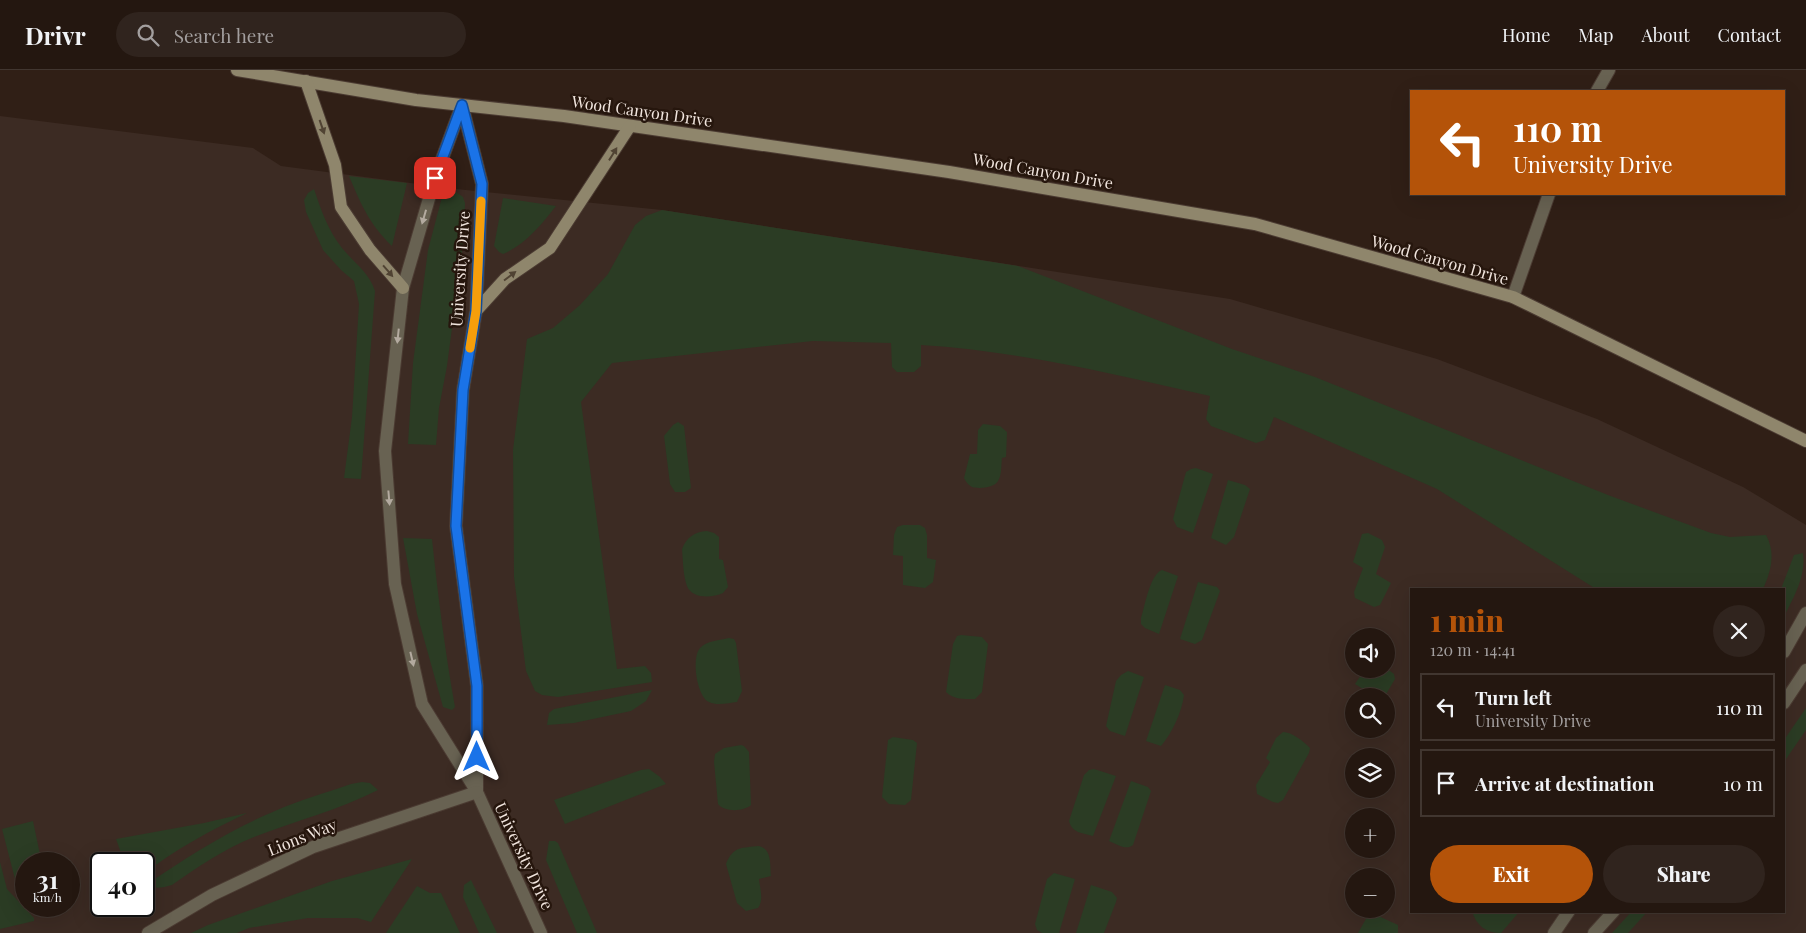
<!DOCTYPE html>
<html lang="en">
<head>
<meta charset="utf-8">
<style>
  body { margin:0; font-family:"Playfair Display",serif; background:#30241e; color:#f1f3f6; height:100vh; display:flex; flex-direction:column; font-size:19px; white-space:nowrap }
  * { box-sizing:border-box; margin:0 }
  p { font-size:16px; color:#a39f9f }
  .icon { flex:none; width:28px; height:28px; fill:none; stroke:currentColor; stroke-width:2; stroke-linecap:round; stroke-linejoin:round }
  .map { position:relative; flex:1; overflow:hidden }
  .details { position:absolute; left:1410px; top:518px; width:375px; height:325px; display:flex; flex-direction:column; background:#241710; border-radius:0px; box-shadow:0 5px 20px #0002,0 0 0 1px #413630 }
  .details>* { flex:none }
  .banner { position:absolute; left:1410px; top:20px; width:375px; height:105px; border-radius:0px; box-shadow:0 5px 20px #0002,0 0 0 1px #413630; background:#b45309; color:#fff; overflow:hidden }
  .controls { position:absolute; left:1345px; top:558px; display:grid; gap:10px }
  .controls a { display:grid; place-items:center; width:50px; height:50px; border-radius:50%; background:#241710; box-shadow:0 5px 20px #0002,0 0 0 1px #413630; font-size:25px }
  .speed { position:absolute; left:15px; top:782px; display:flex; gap:10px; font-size:25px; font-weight:700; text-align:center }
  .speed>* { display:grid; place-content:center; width:65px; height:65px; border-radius:50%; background:#241710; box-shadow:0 5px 20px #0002,0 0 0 1px #413630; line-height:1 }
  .speed small { font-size:12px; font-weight:400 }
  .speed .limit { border:2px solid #111; border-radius:8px; background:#fff; color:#111 }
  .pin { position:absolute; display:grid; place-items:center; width:42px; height:42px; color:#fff; margin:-21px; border-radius:10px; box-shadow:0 2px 8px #0006 }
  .me { position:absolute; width:55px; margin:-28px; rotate:0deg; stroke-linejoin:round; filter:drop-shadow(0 0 4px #0008) }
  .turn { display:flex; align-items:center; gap:18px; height:105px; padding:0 20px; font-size:22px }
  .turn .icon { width:65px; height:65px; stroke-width:2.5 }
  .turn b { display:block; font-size:35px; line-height:42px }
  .round { display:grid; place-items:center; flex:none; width:52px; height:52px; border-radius:26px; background:#30241e }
  .overview { display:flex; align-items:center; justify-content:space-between; height:85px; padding:0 20px }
  h1 { font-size:30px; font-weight:800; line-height:38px; color:#b45309 }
  .button { display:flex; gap:10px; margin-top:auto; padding:10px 20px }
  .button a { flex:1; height:58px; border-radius:30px; background:#b45309; color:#fff; font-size:20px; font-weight:800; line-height:58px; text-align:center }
  .button a+a { background:#30241e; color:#f1f3f6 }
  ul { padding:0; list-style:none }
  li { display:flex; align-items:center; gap:15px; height:68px; margin:0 10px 8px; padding:0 10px; border:2px solid #413630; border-radius:0px }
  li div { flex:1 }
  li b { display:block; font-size:19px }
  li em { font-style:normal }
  header { display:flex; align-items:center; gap:30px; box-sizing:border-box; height:70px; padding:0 25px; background:#241710; border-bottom:1px solid #413630 }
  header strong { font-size:24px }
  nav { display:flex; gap:28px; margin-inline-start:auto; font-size:18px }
  .search { width:350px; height:45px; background:#30241e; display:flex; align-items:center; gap:12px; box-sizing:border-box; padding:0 18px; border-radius:28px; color:#a39f9f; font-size:19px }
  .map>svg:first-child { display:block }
</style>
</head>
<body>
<header>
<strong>Drivr</strong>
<div class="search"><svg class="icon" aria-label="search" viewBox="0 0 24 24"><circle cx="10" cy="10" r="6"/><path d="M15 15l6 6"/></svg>Search here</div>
<nav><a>Home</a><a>Map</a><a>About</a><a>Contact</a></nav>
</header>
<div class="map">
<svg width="1806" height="863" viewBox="0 0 1806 863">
  <rect width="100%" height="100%" fill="#301f16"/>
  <path fill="#3c2b23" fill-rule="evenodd" d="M 0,46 L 253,78 L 281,96 L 456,119 L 662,140 L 1230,229 L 1437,289 L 1597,349 L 1743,417 L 1806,455 L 1806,863 L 0,863 ZM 1411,519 L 1784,519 L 1784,841 L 1411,841 ZM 1354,566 L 1386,566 L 1386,599 L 1354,599 ZM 1354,626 L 1386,626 L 1386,659 L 1354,659 ZM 1354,686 L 1386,686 L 1386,719 L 1354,719 ZM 1354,746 L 1386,746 L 1386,779 L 1354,779 ZM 26,794 L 69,794 L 69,836 L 26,836 ZM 101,794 L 144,794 L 144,836 L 101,836 ZM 1354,806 L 1386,806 L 1386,839 L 1354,839 Z"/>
  <g fill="#2b3c24">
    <path d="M 349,106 L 407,113 L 392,176 C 369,154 361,134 349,106 Z"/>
    <path d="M 314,119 C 321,140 328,160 342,178 C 354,193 369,202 375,221 L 361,409 L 344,408 L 352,347 L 359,234 L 354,211 L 341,200 L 323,180 L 306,142 L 304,130 L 308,123 Z"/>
    <path d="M 448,122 L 456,122 L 463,127 L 465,133 L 464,167 L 447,296 L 439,338 L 436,375 L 408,374 L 413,293 L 428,180 L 442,127 Z"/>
    <path d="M 503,128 L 556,136 C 542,154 525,175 503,184 L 499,182 L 494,176 Z"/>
    <path d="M 662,140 L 1018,196 L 1232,279 L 1315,307 L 1608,425 L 1711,463 L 1730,467 L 1766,465 C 1776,483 1771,501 1763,519 L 1596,519 L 1437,419 L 1274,347 L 1265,370 L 1256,373 L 1211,356 L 1206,349 L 1210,326 C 1114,304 1019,281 921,275 L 921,296 L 914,302 L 897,302 L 892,297 L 891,273 L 813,271 L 612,293 L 581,332 L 617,599 L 645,596 L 651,603 L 652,612 L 558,627 L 542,625 L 535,621 L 526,601 L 514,507 L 513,380 L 527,269 L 553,258 L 580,235 L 608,204 L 635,155 L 646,146 Z"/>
    <path d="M 678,352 L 684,356 L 691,418 L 685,422 L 675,422 L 670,414 L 664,366 L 673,355 Z"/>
    <path d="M 983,354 L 1000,356 L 1007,362 L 1006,387 L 1002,388 C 1001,395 1002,405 998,411 C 994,418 979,419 972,417 C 968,415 966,412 964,408 L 970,384 L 977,384 L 978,360 Z"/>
    <path d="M 1196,398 L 1213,404 L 1193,463 L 1177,457 L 1173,449 L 1186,402 L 1191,399 Z"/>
    <path d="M 1228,410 L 1245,415 L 1250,419 L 1234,467 L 1226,475 L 1211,468 Z"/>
    <path d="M 903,455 L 920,455 L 925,458 L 927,465 L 927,488 L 936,490 L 933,512 L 925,518 L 903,515 L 903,486 L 893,485 L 894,465 L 897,457 Z"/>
    <path d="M 707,461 L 714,463 L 719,467 L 719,489 L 723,490 L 728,517 L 723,523 C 712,528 692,529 687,516 C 683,505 683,491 682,479 C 687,467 694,462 707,461 Z"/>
    <path d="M 1368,463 L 1382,470 L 1385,477 L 1376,504 L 1391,513 L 1380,535 L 1374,537 L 1355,528 L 1354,522 L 1363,498 L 1353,492 L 1362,464 Z"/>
    <path d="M 403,468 L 432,469 C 438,526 445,581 455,637 L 452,640 L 443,637 L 417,544 Z"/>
    <path d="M 1803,483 C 1806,507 1794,526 1784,547 L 1784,519 L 1781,519 L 1794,485 Z"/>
    <path d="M 1162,500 L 1178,506 L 1159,564 L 1145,558 L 1141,554 L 1141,548 C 1145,536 1150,504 1162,500 Z"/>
    <path d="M 1198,512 L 1217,517 L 1220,521 L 1202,570 L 1195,574 L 1180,569 Z"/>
    <path d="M 961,565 L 982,567 L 988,574 L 982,622 L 975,629 C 965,629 954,630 946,622 L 953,574 L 957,566 Z"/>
    <path d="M 729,568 L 734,569 L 736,573 L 742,621 L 737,632 C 729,633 717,636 709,632 C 697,627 691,588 700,578 C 706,571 720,570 729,568 Z"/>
    <path d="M 1386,598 L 1394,604 L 1395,609 L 1385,626 L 1359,626 L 1363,619 L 1355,614 L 1365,599 Z"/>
    <path d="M 1128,601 L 1144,607 L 1125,666 L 1110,661 L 1106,656 L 1116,611 L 1121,605 Z"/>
    <path d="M 1165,615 L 1180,620 L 1184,625 C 1182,642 1172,663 1161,676 L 1146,671 Z"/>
    <path d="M 652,620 L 646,631 L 631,641 L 574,653 L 547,655 L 549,643 L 554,639 Z"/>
    <path d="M 1806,638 L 1806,660 L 1784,692 L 1784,670 Z"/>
    <path d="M 1283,662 C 1292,662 1303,671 1310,678 L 1309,683 L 1283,730 L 1278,733 L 1273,732 L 1257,724 L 1256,715 L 1270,692 L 1266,688 L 1276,668 Z"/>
    <path d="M 893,667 L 913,670 L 917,673 L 911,730 L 905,735 L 889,734 L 882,727 L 888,670 Z"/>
    <path d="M 741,675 L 744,676 L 749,682 L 751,735 C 743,742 724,742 718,734 L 714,692 L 715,684 L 724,678 Z"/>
    <path d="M 649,699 L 660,707 L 666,714 L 565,754 L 554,730 L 641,700 Z"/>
    <path d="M 1094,699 L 1116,706 L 1093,766 C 1082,763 1072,763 1069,751 L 1084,705 L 1089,700 Z"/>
    <path d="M 1131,711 L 1148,717 L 1151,721 L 1133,775 C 1126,781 1117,774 1109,771 Z"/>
    <path d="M 362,712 L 370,713 L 378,720 C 339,740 295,751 254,767 C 224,779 198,797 172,815 C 162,818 155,819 146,815 C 187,787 229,760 275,741 C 299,730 326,723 351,714 Z"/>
    <path d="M 247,743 C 210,761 175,779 144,804 L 144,794 L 125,794 L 116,769 L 204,753 Z"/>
    <path d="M 33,751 L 42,794 L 26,794 L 26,823 L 18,815 L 15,809 L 2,759 Z"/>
    <path d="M 549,771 L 555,771 L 558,773 L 597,863 L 577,863 L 546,790 Z"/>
    <path d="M 759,776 C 772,779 770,795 771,806 L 759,809 C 760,819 764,830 758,838 L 746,841 L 737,833 L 726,794 C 733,776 742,778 759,776 Z"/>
    <path d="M 412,789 L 371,852 L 357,848 L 308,848 L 249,858 L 237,863 L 191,863 L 208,855 L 332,811 Z"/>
    <path d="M 0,792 L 7,819 L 34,848 L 34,851 L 0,859 Z"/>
    <path d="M 1054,803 L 1075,809 L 1059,863 L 1042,863 L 1037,860 L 1035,854 L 1047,809 Z"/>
    <path d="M 471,810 L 497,863 L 479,863 L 463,827 L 464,815 Z"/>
    <path d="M 1091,815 L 1112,822 L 1117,828 L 1116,832 L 1104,863 L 1076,863 Z"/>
    <path d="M 417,816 L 430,823 L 441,823 L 460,863 L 386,863 Z"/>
    <path d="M 1472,841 L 1520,841 L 1501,863 C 1487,863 1476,856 1472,841 Z"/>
    <path d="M 1632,841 L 1648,841 L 1628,863 L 1612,863 Z"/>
    <path d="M 1374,844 L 1398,855 L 1398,863 L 1358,863 L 1367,847 Z"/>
  </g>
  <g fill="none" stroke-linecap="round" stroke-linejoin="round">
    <defs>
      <g id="minor">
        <path d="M 1597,21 L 1609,0"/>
        <path d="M 1513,227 L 1549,124"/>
      </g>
      <g id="tertiary">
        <path d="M 462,35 L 435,108 L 403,218 L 385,381 L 395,514 L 422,634 L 477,722 L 541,863"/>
        <path d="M 462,35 L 482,114 L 476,241 L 463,320 L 456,456 L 477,616 L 477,722"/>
        <path d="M 1784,582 L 1806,543"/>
        <path d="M 1784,633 L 1806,600"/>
        <path d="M 148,863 L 212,825 L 313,777 L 477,722"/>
        <path d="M 1554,863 L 1569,841"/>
        <path d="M 1594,863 L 1614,841"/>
      </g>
      <g id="secondary">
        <path d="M 237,0 L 416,30 L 564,46 L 949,102 L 1255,154 L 1513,227 L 1806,371"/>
        <path d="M 306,11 L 335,95 L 341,137 L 370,180 L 403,218"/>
        <path d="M 476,241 L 505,209 L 550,178 L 630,56"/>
      </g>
    </defs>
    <use href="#minor" stroke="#4b3b32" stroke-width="14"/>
    <use href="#tertiary" stroke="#4b3b32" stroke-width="14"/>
    <use href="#secondary" stroke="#4b3b32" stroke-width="14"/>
    <use href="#minor" stroke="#686252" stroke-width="12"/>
    <use href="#tertiary" stroke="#686252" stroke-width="12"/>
    <use href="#secondary" stroke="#8f866c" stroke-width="12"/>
  </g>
  <defs><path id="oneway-solid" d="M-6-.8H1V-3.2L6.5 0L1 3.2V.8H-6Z" transform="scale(1.25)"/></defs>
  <g fill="#504333">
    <use href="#oneway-solid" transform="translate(322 57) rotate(71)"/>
    <use href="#oneway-solid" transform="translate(613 84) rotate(-58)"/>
    <use href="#oneway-solid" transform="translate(388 201) rotate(49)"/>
    <use href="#oneway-solid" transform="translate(510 206) rotate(-37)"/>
  </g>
  <g fill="#b3aa9f">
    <use href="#oneway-solid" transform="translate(424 147) rotate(106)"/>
    <use href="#oneway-solid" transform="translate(398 266) rotate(96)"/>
    <use href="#oneway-solid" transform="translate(389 428) rotate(85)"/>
    <use href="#oneway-solid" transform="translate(412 589) rotate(77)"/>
  </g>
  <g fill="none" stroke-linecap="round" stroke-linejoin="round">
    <defs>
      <path id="route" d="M 435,108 L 462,35 L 482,114 L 476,241 L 463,320 L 456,456 L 477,616 L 477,687"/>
    </defs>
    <use href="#route" stroke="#114b97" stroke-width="12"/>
    <use href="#route" stroke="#1a73e8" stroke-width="9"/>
    <path stroke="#f59e0b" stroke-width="9" d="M 470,278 L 476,241 L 481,131"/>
  </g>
  <g text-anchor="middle" stroke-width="5" stroke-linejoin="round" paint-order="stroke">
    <g font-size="16" fill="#f1e5de" stroke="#26160d">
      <text transform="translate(642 41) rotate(8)" y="6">Wood Canyon Drive</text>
      <text transform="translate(1043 101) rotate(10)" y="6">Wood Canyon Drive</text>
      <text transform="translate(1440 190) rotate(16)" y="6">Wood Canyon Drive</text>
      <text transform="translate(460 199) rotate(-86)" y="6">University Drive</text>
      <text transform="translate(302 767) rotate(-22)" y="6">Lions Way</text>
      <text transform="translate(524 786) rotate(65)" y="6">University Drive</text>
    </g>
  </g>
</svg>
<div class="controls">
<a><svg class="icon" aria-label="sound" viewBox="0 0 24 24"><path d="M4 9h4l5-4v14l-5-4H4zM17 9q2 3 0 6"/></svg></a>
<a><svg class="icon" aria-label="search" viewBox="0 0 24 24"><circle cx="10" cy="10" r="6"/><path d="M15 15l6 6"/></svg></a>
<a><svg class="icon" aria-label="layers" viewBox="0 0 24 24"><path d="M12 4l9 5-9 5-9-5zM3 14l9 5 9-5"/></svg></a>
<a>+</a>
<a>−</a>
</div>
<div class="speed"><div>31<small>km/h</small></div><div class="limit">40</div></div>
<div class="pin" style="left:435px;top:108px;background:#d93025"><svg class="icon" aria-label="arrive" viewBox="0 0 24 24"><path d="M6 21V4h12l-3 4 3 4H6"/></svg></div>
<svg class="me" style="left:477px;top:687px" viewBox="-20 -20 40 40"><path d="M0-17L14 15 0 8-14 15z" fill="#1a73e8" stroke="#fff" stroke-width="4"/></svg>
<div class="banner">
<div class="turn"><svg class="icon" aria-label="left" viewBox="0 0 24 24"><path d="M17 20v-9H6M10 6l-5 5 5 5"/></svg><div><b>110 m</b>University Drive</div></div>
</div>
<section class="details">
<div class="overview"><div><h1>1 min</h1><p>120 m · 14:41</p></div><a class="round"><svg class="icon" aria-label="close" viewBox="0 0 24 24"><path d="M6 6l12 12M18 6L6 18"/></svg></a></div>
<ul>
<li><svg class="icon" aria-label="left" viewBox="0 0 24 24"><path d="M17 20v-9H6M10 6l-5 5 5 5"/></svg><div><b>Turn left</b><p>University Drive</p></div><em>110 m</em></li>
<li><svg class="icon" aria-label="arrive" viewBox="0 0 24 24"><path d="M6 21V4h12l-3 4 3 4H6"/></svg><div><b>Arrive at destination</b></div><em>10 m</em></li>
</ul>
<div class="button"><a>Exit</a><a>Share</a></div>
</section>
</div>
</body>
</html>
